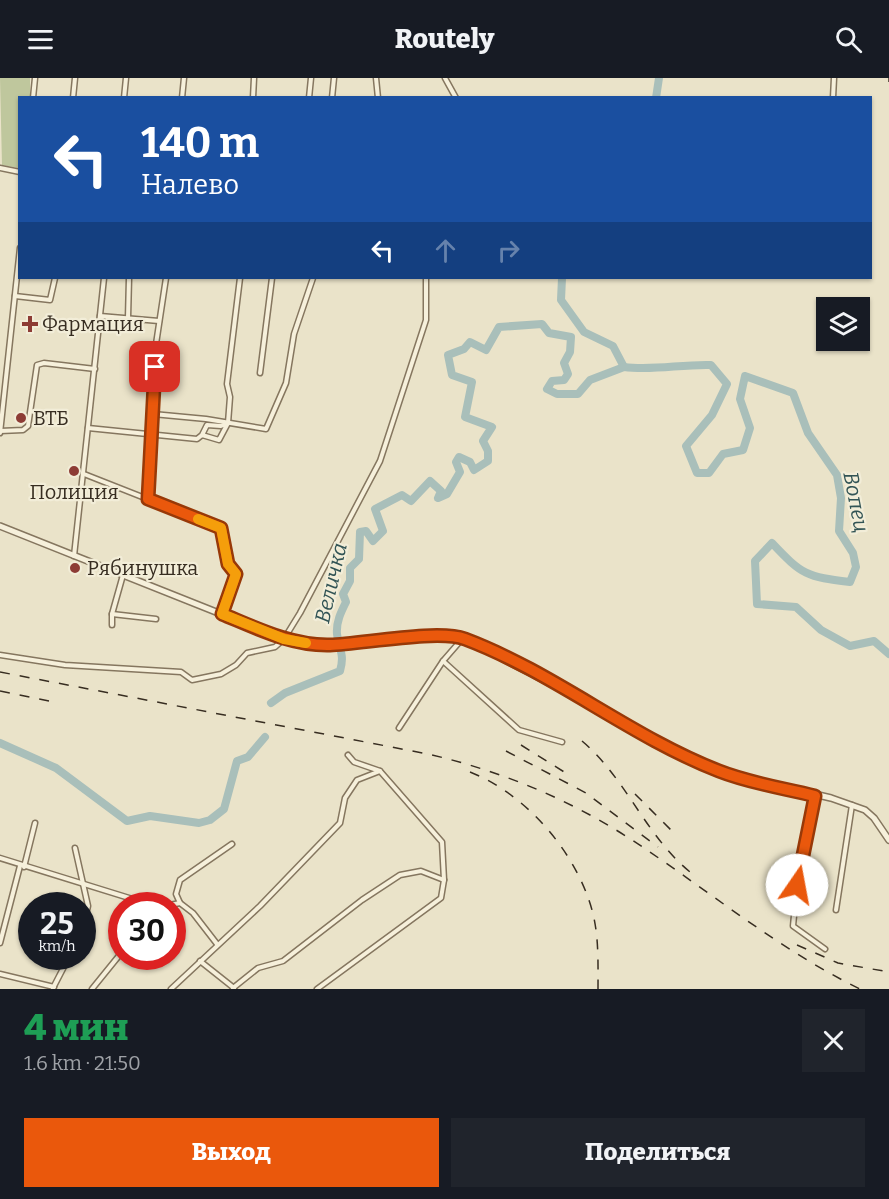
<!DOCTYPE html>
<html lang="ru">
<head>
<meta charset="utf-8">
<style>
  body { margin:0; font-family:Bitter,serif; background:#20242c; color:#f1f3f6; height:100vh; display:flex; flex-direction:column; font-size:22px; white-space:nowrap }
  * { box-sizing:border-box; margin:0 }
  p { font-size:20px; color:#9ea1a6 }
  .icon { flex:none; width:33px; height:33px; fill:none; stroke:currentColor; stroke-width:2; stroke-linecap:round; stroke-linejoin:round }
  .map { position:relative; height:911px; overflow:hidden }
  .panel { display:flex; flex-direction:column; background:#171b24; flex:1 }
  .panel>* { flex:none }
  .hud { position:absolute; left:18px; top:18px; width:854px; height:183px; border-radius:0px; box-shadow:0 2px 4px #0004; background:#1a4fa0; color:#fff; overflow:hidden }
  .tools { position:absolute; left:816px; top:219px; display:grid; gap:12px }
  .tools a { display:grid; place-items:center; width:54px; height:54px; border-radius:0px; background:#171b24; box-shadow:0 2px 4px #0004; font-size:30px }
  .speed { position:absolute; left:18px; top:814px; display:flex; gap:12px; font-size:30px; font-weight:700; text-align:center }
  .speed>* { display:grid; place-content:center; width:78px; height:78px; border-radius:50%; background:#171b24; box-shadow:0 2px 4px #0004; line-height:1 }
  .speed small { font-size:15px; font-weight:400 }
  .speed .limit { border:9px solid #d22; background:#fff; color:#111 }
  .pin { position:absolute; display:grid; place-items:center; width:51px; height:51px; color:#fff; margin:-26px; border-radius:12px; box-shadow:0 3px 9px #0006 }
  .me { position:absolute; width:66px; margin:-33px; rotate:12deg; stroke-linejoin:round; filter:drop-shadow(0 0 4px #0008) }
  .turn { display:flex; align-items:center; gap:21px; height:126px; padding:0 24px; font-size:27px }
  .turn .icon { width:78px; height:78px; stroke-width:2.5 }
  .turn b { display:block; font-size:42px; line-height:51px }
  .lanes { display:flex; align-items:center; height:57px; padding:0 24px; background:#0003; justify-content:center; gap:30px; direction:ltr }
  .lanes .off { opacity:.35 }
  .round { display:grid; place-items:center; flex:none; width:63px; height:63px; border-radius:0px; background:#20242c }
  .overview { display:flex; align-items:center; justify-content:space-between; height:102px; padding:0 24px }
  h1 { font-size:36px; font-weight:800; line-height:45px; color:#1e9e55 }
  .action { display:flex; gap:12px; margin-top:auto; padding:12px 24px }
  .action a { flex:1; height:69px; border-radius:0px; background:#ea580c; color:#fff; font-size:24px; font-weight:800; line-height:69px; text-align:center }
  .action a+a { background:#20242c; color:#f1f3f6 }
  header { display:flex; justify-content:space-between; align-items:center; height:78px; padding:0 24px; background:#171b24; font-size:27px; font-weight:800 }
  .map>svg:first-child { display:block }
</style>
</head>
<body>
<header><svg class="icon" aria-label="menu" viewBox="0 0 24 24"><path d="M4 6h16M4 12h16M4 18h16"/></svg>Routely<svg class="icon" aria-label="search" viewBox="0 0 24 24"><circle cx="10" cy="10" r="6"/><path d="M15 15l6 6"/></svg></header>
<div class="map">
<svg width="889" height="911" viewBox="0 0 889 911">
  <rect width="100%" height="100%" fill="#eae3c9"/>
  <path fill="#bfc79d" d="M 0,0 L 30,0 L 30,19 L 20,20 L 19,90 L 2,87 Z"/>
  <g fill="none" stroke-linecap="round" stroke-linejoin="round">
    <g stroke="#a9bfba" stroke-width="8">
      <path d="M 656,20 L 659,0"/>
      <path d="M 562,200 L 561,222 L 584,254 L 613,268 L 624,289 C 653,293 681,286 711,287 L 727,306 L 712,337 L 686,368 L 697,395 L 709,395 L 723,376 L 743,372 L 750,350 L 740,321 L 745,298 L 793,315 L 808,355 L 837,397 L 841,420 L 839,453 L 853,475 L 856,489 L 850,504 C 807,499 802,497 772,465 L 755,483 L 757,526 L 796,529 L 821,552 L 850,568 L 874,563 L 889,576"/>
      <path d="M 271,625 L 285,615 L 340,593 C 345,576 339,572 337,556 C 336,544 341,534 346,524 L 343,516 L 350,503 L 350,490 L 359,481 L 360,454 L 366,453 L 373,463 L 383,453 L 375,431 L 402,417 L 411,423 L 430,403 L 441,413 L 438,420 L 447,416 L 460,394 L 456,384 L 459,379 L 470,384 L 474,392 L 488,383 L 488,373 L 483,363 L 492,349 L 465,339 L 472,304 L 452,297 L 448,277 L 464,271 L 470,264 L 486,272 L 499,249 L 542,246 L 549,255 L 571,259 L 570,274 L 564,285 L 568,296 L 564,302 L 552,303 L 547,311 L 557,316 L 578,316 L 590,302 L 624,289"/>
      <path d="M 0,665 L 56,690 L 127,743 L 150,738 L 199,745 L 210,742 L 224,731 L 237,683 L 248,679 L 265,659"/>
    </g>
    <defs>
      <g id="minor">
        <path d="M 376,0 L 378,20"/>
        <path d="M 445,0 L 456,20"/>
        <path d="M 33,20 L 35,0"/>
        <path d="M 73,20 L 75,0"/>
        <path d="M 124,20 L 126,0"/>
        <path d="M 182,20 L 184,0"/>
        <path d="M 253,20 L 254,0"/>
        <path d="M 309,20 L 311,0"/>
        <path d="M 332,20 L 334,0"/>
        <path d="M 833,20 L 834,0"/>
        <path d="M 0,90 L 20,94"/>
        <path d="M 15,218 L 50,222 L 55,200"/>
        <path d="M 100,238 L 159,243"/>
        <path d="M 128,240 L 129,200"/>
        <path d="M 260,295 L 272,200"/>
        <path d="M 153,336 L 206,341 L 266,351 L 286,305 L 294,256 L 313,200"/>
        <path d="M 228,345 L 230,319 L 227,306 L 240,200"/>
        <path d="M 88,350 L 197,361 L 202,357 L 219,362 L 228,345 L 221,348 L 207,347 L 202,357"/>
        <path d="M 0,353 L 23,352 L 28,348 L 37,287 L 44,285 L 95,291"/>
        <path d="M 0,355 L 20,170"/>
        <path d="M 84,396 L 221,450 L 228,486 L 236,496 L 222,536"/>
        <path d="M 148,421 L 156,266 L 166,200"/>
        <path d="M 74,478 L 104,200"/>
        <path d="M 112,536 L 156,541"/>
        <path d="M 112,547 L 112,536 L 123,497"/>
        <path d="M 463,560 L 443,583 L 519,652 L 562,664"/>
        <path d="M 0,577 L 65,587 L 181,594 L 192,602 L 221,596 L 236,587 L 247,575 L 275,569 L 284,561 L 300,535 L 380,383 L 426,242 L 426,200"/>
        <path d="M 399,650 L 443,583"/>
        <path d="M 815,718 L 797,807 L 793,848 L 825,871"/>
        <path d="M 75,770 L 88,828 L 82,853"/>
        <path d="M 0,780 L 155,828"/>
        <path d="M 24,789 L 35,745"/>
        <path d="M 165,828 L 180,825"/>
        <path d="M 836,832 L 852,727"/>
        <path d="M 0,865 L 20,788"/>
        <path d="M 217,866 L 193,835 L 180,825 L 176,816 L 180,802 L 232,766"/>
        <path d="M 200,883 L 234,910"/>
        <path d="M 0,896 L 54,909"/>
        <path d="M 53,910 L 69,879"/>
        <path d="M 233,910 L 258,890 L 283,883 L 362,822 L 400,797 L 421,793 L 444,802"/>
        <path d="M 92,911 L 122,874"/>
        <path d="M 171,911 L 260,828 L 340,745 L 345,720 L 357,702 L 380,693"/>
        <path d="M 317,911 L 441,820 L 444,802 L 442,764 L 380,693 L 354,684 L 348,677"/>
      </g>
      <path id="tertiary" d="M 0,448 L 284,561 C 343,572 403,557 463,560 L 720,694 L 831,720 L 865,732 L 874,740 L 889,762"/>
    </defs>
    <use href="#minor" stroke="#85765f" stroke-width="7"/>
    <use href="#tertiary" stroke="#85765f" stroke-width="8"/>
    <use href="#minor" stroke="#f6f0db" stroke-width="4"/>
    <use href="#tertiary" stroke="#f6f0db" stroke-width="5"/>
    <g stroke="#372d21" stroke-width="1.5" stroke-dasharray="10 10" stroke-linecap="butt">
      <path d="M 889,0 L 889,4"/>
      <path d="M 0,594 L 428,676 C 501,693 569,721 632,762 C 708,812 778,871 860,911"/>
      <path d="M 0,613 L 54,624"/>
      <path d="M 582,663 C 626,700 645,757 690,794"/>
      <path d="M 521,667 L 569,697"/>
      <path d="M 506,673 L 586,715 L 658,769"/>
      <path d="M 470,694 C 526,716 576,774 592,832 C 599,857 598,885 598,911"/>
      <path d="M 635,716 L 674,755"/>
      <path d="M 797,867 L 838,885 L 889,894"/>
    </g>
  </g>
  <g fill="none" stroke-linecap="round" stroke-linejoin="round">
    <defs>
      <path id="route" d="M 155,289 L 148,421 L 221,450 L 228,486 L 236,496 L 222,536 C 256,550 292,568 330,567 C 362,566 438,551 465,561 C 553,594 631,659 719,693 C 749,705 783,710 815,718 L 797,807"/>
    </defs>
    <use href="#route" stroke="#983908" stroke-width="15"/>
    <use href="#route" stroke="#ea580c" stroke-width="10"/>
    <path stroke="#f59e0b" stroke-width="10" d="M 198,441 L 221,450 L 228,486 L 236,496 L 222,536 L 284,561 L 306,565"/>
  </g>
  <g fill="#8d3c35" stroke="#f2edd8" stroke-width="2">
    <path d="M27 237h6v6h6v6h-6v6h-6v-6h-6v-6h6z"/>
    <circle cx="21" cy="340" r="6"/>
    <circle cx="74" cy="393" r="6"/>
    <circle cx="75" cy="490" r="6"/>
  </g>
  <g text-anchor="middle" stroke-width="4.5" stroke-linejoin="round" paint-order="stroke">
    <g font-size="20" fill="#372d21" stroke="#f2edd8" text-anchor="start">
      <text x="42" y="253">Фармация</text>
      <text x="33" y="347">ВТБ</text>
      <text x="74" y="421" text-anchor="middle">Полиция</text>
      <text x="87" y="497">Рябинушка</text>
    </g>
    <g font-size="21" font-style="italic" fill="#325455" stroke="#f2edd8">
      <text transform="translate(856 424) rotate(79)" y="7">Вопец</text>
      <text transform="translate(331 505) rotate(-77)" y="7">Величка</text>
    </g>
  </g>
</svg>
<div class="tools">
<a><svg class="icon" aria-label="layers" viewBox="0 0 24 24"><path d="M12 4l9 5-9 5-9-5zM3 14l9 5 9-5"/></svg></a>
</div>
<div class="speed"><div>25<small>km/h</small></div><div class="limit">30</div></div>
<div class="pin" style="left:155px;top:289px;background:#d93025"><svg class="icon" aria-label="arrive" viewBox="0 0 24 24"><path d="M6 21V4h12l-3 4 3 4H6"/></svg></div>
<svg class="me" style="left:797px;top:807px" viewBox="-20 -20 40 40"><circle r="19" fill="#fff"/><path d="M0-13L10 11 0 6-10 11z" fill="#ea580c"/></svg>
<div class="hud">
<div class="turn"><svg class="icon" aria-label="left" viewBox="0 0 24 24"><path d="M17 20v-9H6M10 6l-5 5 5 5"/></svg><div><b>140 m</b>Налево</div></div>
<div class="lanes"><svg class="icon" aria-label="left" viewBox="0 0 24 24"><path d="M17 20v-9H6M10 6l-5 5 5 5"/></svg><svg class="icon off" aria-label="ahead" viewBox="0 0 24 24"><path d="M12 20V5M6 11l6-6 6 6"/></svg><svg class="icon off" aria-label="right" viewBox="0 0 24 24"><path d="M7 20v-9h11M14 6l5 5-5 5"/></svg></div>
</div>
</div>
<section class="panel">
<div class="overview"><div><h1>4 мин</h1><p>1.6 km · 21:50</p></div><a class="round"><svg class="icon" aria-label="close" viewBox="0 0 24 24"><path d="M6 6l12 12M18 6L6 18"/></svg></a></div>
<div class="action"><a>Выход</a><a>Поделиться</a></div>
</section>
</body>
</html>
